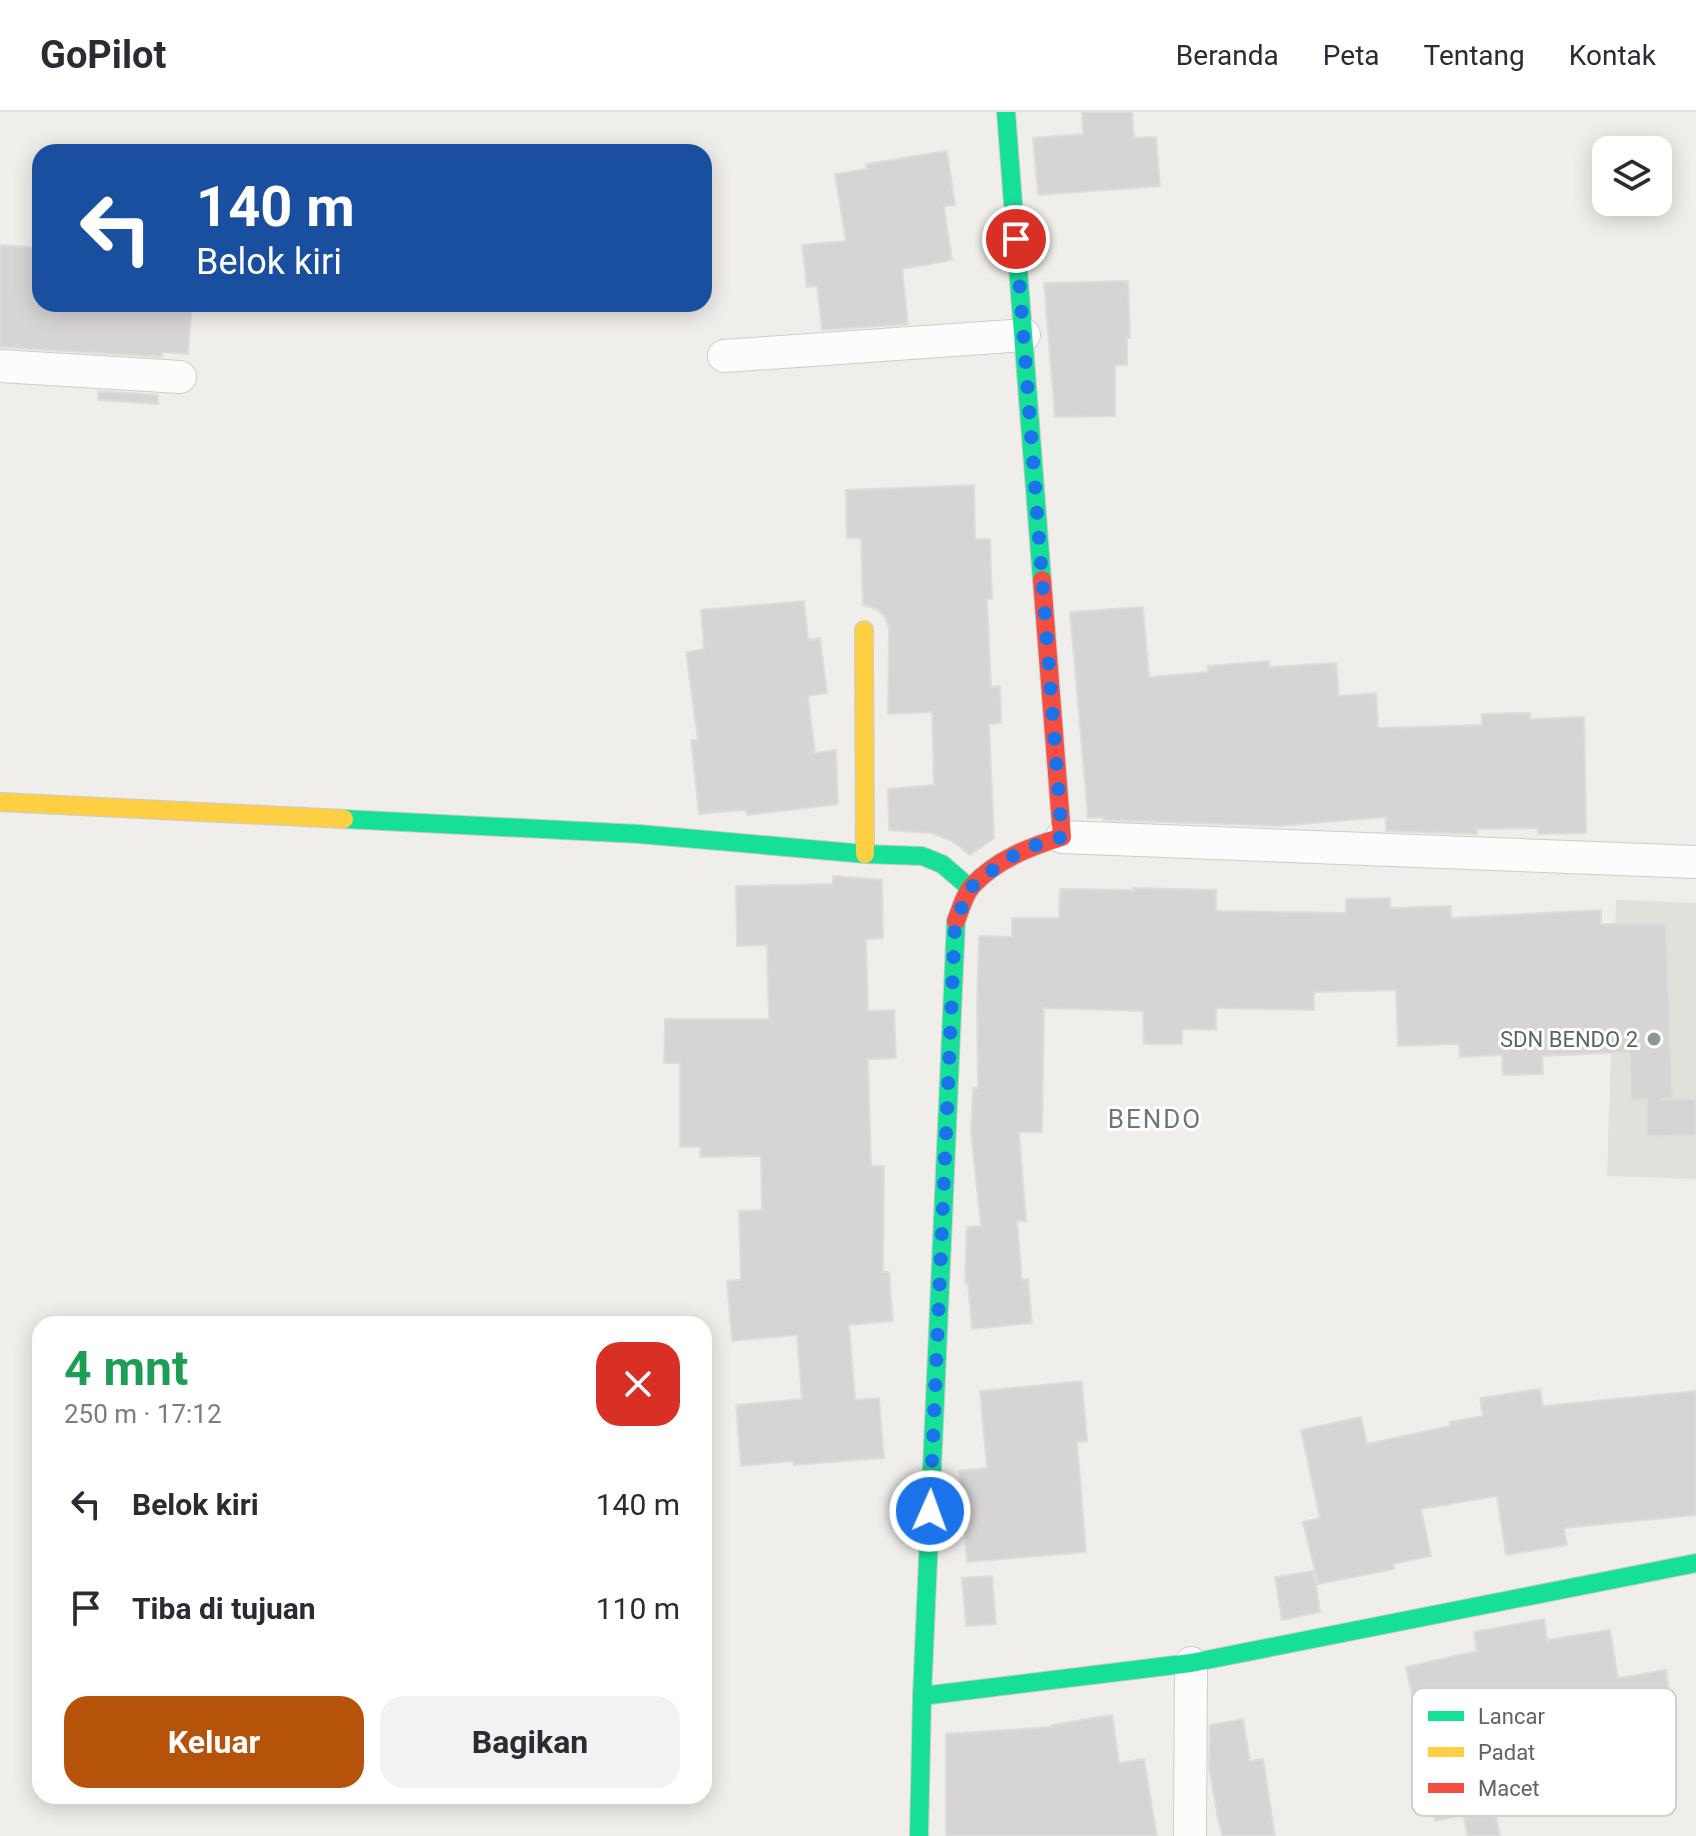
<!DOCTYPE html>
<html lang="id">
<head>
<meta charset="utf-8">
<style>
  body { margin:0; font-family:Roboto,sans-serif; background:#f2f2f3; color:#2b2b33; height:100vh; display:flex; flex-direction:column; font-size:30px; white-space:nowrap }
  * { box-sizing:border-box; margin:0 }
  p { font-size:26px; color:#7c7c81 }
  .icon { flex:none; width:44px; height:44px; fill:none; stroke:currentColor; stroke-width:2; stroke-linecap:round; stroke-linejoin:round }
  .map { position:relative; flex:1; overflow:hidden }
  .panel { position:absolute; left:32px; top:1204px; width:680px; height:488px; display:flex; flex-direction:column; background:#fff; border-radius:24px; box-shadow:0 4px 20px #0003 }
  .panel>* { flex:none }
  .top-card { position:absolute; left:32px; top:32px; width:680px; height:168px; border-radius:24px; box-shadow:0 4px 20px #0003; background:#1a4fa0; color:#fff; overflow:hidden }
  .fabs { position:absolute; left:1592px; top:24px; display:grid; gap:16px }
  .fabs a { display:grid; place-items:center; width:80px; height:80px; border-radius:16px; background:#fff; box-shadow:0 4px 20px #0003; font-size:40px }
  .pin { position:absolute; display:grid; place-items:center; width:68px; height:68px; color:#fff; margin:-34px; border:4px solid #fff; border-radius:50%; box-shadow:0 2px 8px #0007 }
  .me { position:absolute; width:88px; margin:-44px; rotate:2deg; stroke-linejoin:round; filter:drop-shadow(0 0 6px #0008) }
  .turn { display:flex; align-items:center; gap:28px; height:168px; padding:0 32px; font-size:36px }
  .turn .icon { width:104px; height:104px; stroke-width:2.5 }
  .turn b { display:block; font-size:56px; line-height:68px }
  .round { display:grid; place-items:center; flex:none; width:84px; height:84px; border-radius:24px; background:#f2f2f3 }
  .summary { display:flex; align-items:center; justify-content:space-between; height:136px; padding:0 32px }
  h1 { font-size:48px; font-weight:700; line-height:60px; color:#1e9e55 }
  .button { display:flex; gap:16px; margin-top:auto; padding:16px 32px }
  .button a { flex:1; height:92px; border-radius:24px; background:#b45309; color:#fff; font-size:32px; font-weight:700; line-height:92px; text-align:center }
  .button a+a { background:#f2f2f3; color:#2b2b33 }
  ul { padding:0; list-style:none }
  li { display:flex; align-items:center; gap:24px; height:104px; padding:0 32px }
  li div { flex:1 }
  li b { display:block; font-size:30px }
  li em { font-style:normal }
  header { display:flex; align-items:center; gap:48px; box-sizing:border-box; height:112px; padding:0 40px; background:#fff; border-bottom:2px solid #e1e1e2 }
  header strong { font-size:38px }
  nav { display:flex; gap:44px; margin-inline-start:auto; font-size:28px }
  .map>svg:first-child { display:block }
</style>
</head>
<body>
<header>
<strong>GoPilot</strong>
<nav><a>Beranda</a><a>Peta</a><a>Tentang</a><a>Kontak</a></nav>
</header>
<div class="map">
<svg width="1696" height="1724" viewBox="0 0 1696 1724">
  <rect width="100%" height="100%" fill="#efeeea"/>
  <path fill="#e2e0da" d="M 1616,788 L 1696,791 L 1696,1067 L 1607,1064 Z"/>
  <g fill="#d6d5d3" stroke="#deddd9" stroke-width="2">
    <path d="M 1082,0 L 1132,0 L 1134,26 L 1156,25 L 1160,74 L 1038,83 L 1033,26 L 1083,22 Z"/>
    <path d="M 947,39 L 955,93 L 944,94 L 952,148 L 902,157 L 908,212 L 822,218 L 817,174 L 807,175 L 802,133 L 846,129 L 835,62 L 867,57 L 866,52 Z"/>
    <path d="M 0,133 L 40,136 L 40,192 L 192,192 L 188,242 L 162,240 L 162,245 L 0,235 Z"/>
    <path d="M 1128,169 L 1130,226 L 1127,226 L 1127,253 L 1115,253 L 1115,304 L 1055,305 L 1044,171 Z"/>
    <path d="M 98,279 L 158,283 L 158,292 L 98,288 Z"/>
    <path d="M 974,373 L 975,427 L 990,427 L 992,487 L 987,487 L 991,575 L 1000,574 L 1001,611 L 989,612 L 994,726 L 970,743 L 952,729 L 931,721 L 889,718 L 888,677 L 934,673 L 932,600 L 888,602 L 889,517 L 885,505 L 877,497 L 863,493 L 861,426 L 847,426 L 846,378 Z"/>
    <path d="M 804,489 L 808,528 L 820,526 L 827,581 L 808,584 L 815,641 L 836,638 L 838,692 L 747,703 L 746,698 L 699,702 L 691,628 L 698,628 L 686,540 L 704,537 L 701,498 Z"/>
    <path d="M 1143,495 L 1149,565 L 1208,560 L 1208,554 L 1269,549 L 1269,555 L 1336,551 L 1339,584 L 1376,581 L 1378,616 L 1482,613 L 1482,602 L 1530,601 L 1530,607 L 1584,605 L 1586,721 L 1538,722 L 1538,716 L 1476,717 L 1477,722 L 1386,719 L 1386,705 L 1277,714 L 1103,708 L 1103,705 L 1088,706 L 1070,500 Z"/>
    <path d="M 833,764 L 882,768 L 883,826 L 866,827 L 868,899 L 894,898 L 896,946 L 868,947 L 871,1054 L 884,1054 L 883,1160 L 889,1160 L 893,1209 L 849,1213 L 855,1288 L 879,1286 L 884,1346 L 794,1353 L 793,1349 L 741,1354 L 736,1293 L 802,1287 L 797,1223 L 732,1229 L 727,1169 L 741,1168 L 739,1099 L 762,1098 L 761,1044 L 700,1045 L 701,1035 L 680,1035 L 680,951 L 664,951 L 665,907 L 769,907 L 767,833 L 737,834 L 736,774 L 833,772 Z"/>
    <path d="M 1133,776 L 1216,778 L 1216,799 L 1346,801 L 1346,787 L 1390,786 L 1390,796 L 1451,794 L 1451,806 L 1601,798 L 1601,812 L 1666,812 L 1672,987 L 1661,987 L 1696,987 L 1696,1023 L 1647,1024 L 1647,987 L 1631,988 L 1630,940 L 1542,944 L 1543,962 L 1503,963 L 1502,943 L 1460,945 L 1459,932 L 1398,934 L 1396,878 L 1314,880 L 1314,898 L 1216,896 L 1216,918 L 1182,917 L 1182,932 L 1144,932 L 1143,899 L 1044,896 L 1042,1020 L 1019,1020 L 1026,1109 L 1017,1109 L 1022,1168 L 1028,1167 L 1032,1211 L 972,1217 L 968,1171 L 965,1171 L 967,1115 L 981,1114 L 971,1021 L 973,976 L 978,976 L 977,892 L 979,824 L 1012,825 L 1012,806 L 1059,806 L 1060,777 L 1133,778 Z"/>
    <path d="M 1082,1269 L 1087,1329 L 1077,1330 L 1086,1440 L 967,1450 L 959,1359 L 987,1356 L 980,1279 Z"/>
    <path d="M 1540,1277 L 1543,1294 L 1696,1279 L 1696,1403 L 1564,1416 L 1567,1433 L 1506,1443 L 1497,1384 L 1421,1397 L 1431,1444 L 1393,1452 L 1394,1457 L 1318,1472 L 1303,1410 L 1320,1406 L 1301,1318 L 1361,1305 L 1367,1332 L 1450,1314 L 1450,1310 L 1483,1304 L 1480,1286 Z"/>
    <path d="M 1314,1459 L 1320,1500 L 1282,1508 L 1275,1465 Z"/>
    <path d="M 992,1464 L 996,1512 L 966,1514 L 962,1466 Z"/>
    <path d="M 1544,1507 L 1547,1528 L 1610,1518 L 1618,1566 L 1666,1558 L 1675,1618 L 1627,1626 L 1631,1653 L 1571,1663 L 1565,1625 L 1482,1639 L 1500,1724 L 1468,1724 L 1463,1703 L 1435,1709 L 1421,1643 L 1425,1642 L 1406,1555 L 1477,1539 L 1474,1520 Z"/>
    <path d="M 1112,1603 L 1119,1651 L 1144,1647 L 1157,1724 L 946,1724 L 946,1622 L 1052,1615 L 1051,1613 Z"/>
    <path d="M 1243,1607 L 1250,1649 L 1263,1647 L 1275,1724 L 1223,1724 L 1219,1712 L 1209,1656 L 1210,1613 Z"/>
  </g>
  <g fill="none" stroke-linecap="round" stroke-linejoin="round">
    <defs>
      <g id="street">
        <path d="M 724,244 L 1024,223"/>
        <path d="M 0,254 L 180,265"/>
        <path d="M 1062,725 L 1696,750"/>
        <path d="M 1190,1724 L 1191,1551"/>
      </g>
      <g id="fast">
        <path d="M 1006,0 L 1042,468"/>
        <path d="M 344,707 L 639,722 L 865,742 L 922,744 L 942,752 L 970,776"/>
        <path d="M 922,1584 L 1191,1551 L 1696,1451"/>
        <path d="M 919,1724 L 922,1584 L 956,809"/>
      </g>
      <g id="slow">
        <path d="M 864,518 L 865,742"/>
        <path d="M 0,690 L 344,707"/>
      </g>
      <path id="jam" d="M 956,809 C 960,799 964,783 972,774 C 996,748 1029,735 1062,725 L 1042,468"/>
    </defs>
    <use href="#street" stroke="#cbcccc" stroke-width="34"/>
    <use href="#fast" stroke="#cacacb" stroke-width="20"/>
    <use href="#slow" stroke="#cacacb" stroke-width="20"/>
    <use href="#jam" stroke="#cacacb" stroke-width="20"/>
    <use href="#street" stroke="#fdfcfc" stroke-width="32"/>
    <use href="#fast" stroke="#16e098" stroke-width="18"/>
    <use href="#slow" stroke="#ffcf43" stroke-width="18"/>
    <use href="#jam" stroke="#f24e42" stroke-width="18"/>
  </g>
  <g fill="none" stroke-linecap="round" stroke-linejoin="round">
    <path stroke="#1a73e8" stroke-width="14" stroke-dasharray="0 25.2" d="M 930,1399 L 955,811 L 970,776 L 1004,749 L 1027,736 L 1062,725 L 1016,127"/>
  </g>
  <circle fill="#919496" stroke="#fff" stroke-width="3" cx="1654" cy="927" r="8"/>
  <g text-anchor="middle" stroke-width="6" stroke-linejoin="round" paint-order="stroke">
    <g font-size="22" fill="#5f6368" stroke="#fff" text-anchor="end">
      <text x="1638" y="935">SDN BENDO 2</text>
    </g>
    <g font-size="26" letter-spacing="2" fill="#70757a" stroke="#fff">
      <text x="1155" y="1016">BENDO</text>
    </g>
  </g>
  <rect x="1412" y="1576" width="264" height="128" rx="12" fill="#fff" stroke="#cfd0d2" stroke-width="2"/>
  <rect x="1428" y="1599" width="36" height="10" fill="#16e098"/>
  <rect x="1428" y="1635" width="36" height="10" fill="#ffcf43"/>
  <rect x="1428" y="1671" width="36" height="10" fill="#f24e42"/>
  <g font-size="22" fill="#5f6368">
    <text x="1478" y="1612">Lancar</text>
    <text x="1478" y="1648">Padat</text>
    <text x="1478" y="1684">Macet</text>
  </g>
</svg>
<div class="fabs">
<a><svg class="icon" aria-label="layers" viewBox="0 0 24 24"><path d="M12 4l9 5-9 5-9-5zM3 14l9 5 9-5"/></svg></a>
</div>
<div class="pin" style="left:1016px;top:127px;background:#d93025"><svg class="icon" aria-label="arrive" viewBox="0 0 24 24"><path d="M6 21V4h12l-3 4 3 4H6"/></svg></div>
<svg class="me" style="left:930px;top:1399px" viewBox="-20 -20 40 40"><circle r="17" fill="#1a73e8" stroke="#fff" stroke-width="3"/><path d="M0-11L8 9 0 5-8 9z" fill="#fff"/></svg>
<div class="top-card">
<div class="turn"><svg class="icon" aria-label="left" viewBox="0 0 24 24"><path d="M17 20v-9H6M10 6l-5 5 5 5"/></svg><div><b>140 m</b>Belok kiri</div></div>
</div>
<section class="panel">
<div class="summary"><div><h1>4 mnt</h1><p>250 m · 17:12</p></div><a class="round" style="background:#d93025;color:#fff"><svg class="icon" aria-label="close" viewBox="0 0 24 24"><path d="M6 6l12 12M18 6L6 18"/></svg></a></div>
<ul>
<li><svg class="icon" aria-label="left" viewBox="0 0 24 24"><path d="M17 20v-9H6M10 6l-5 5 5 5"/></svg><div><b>Belok kiri</b></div><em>140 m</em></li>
<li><svg class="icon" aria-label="arrive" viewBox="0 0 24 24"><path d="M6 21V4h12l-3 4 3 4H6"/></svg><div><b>Tiba di tujuan</b></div><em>110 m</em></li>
</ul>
<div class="button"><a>Keluar</a><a>Bagikan</a></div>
</section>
</div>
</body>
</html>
